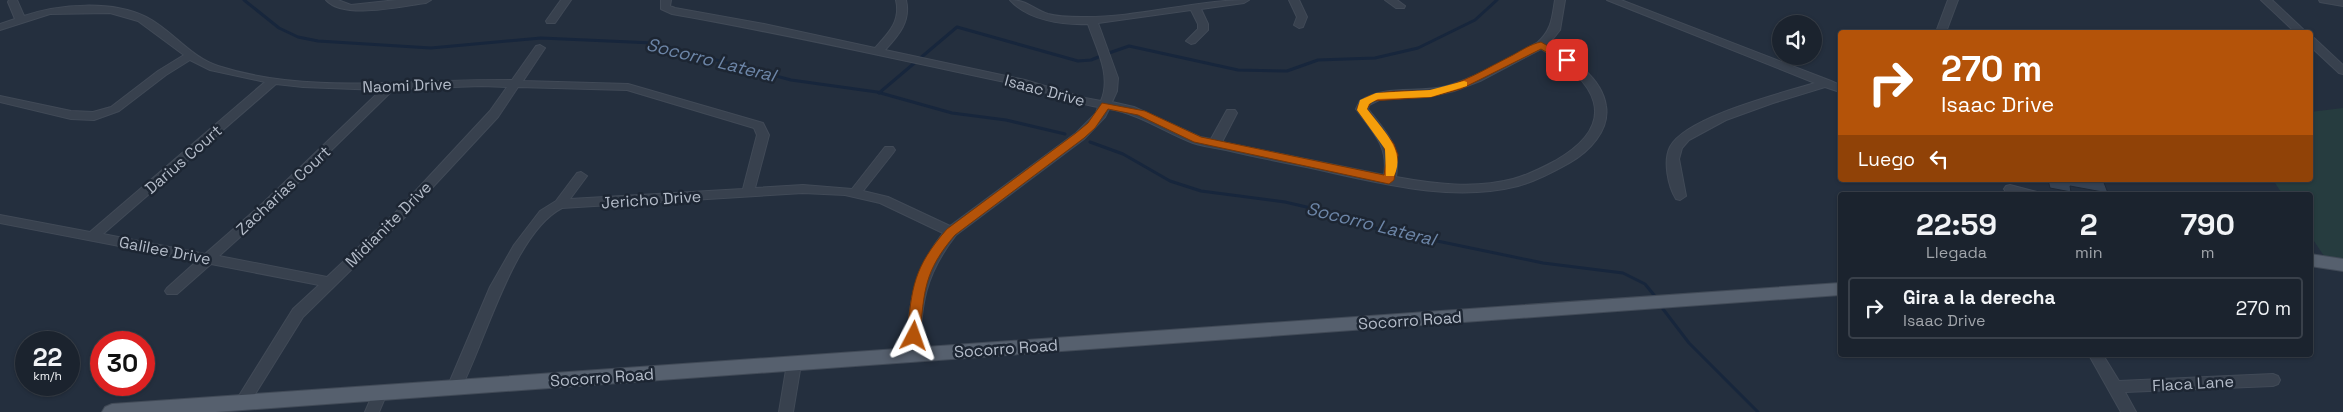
<!DOCTYPE html>
<html lang="es">
<head>
<meta charset="utf-8">
<style>
  body { margin:0; font-family:"Space Grotesk",sans-serif; background:#282f3a; color:#f1f3f6; height:100vh; display:flex; flex-direction:column; font-size:19px; white-space:nowrap }
  * { box-sizing:border-box; margin:0 }
  p { font-size:16px; color:#a0a4aa }
  .icon { flex:none; width:28px; height:28px; fill:none; stroke:currentColor; stroke-width:2; stroke-linecap:round; stroke-linejoin:round }
  .map { position:relative; flex:1; overflow:hidden }
  .sheet { position:absolute; left:1838px; top:192px; width:475px; height:165px; display:flex; flex-direction:column; background:#1b232e; border-radius:5px; box-shadow:0 1px 4px #0004,0 0 0 1px #39404a }
  .sheet>* { flex:none }
  .guide { position:absolute; left:1838px; top:30px; width:475px; height:152px; border-radius:5px; box-shadow:0 1px 4px #0004,0 0 0 1px #39404a; background:#b45309; color:#fff; overflow:hidden }
  .tools { position:absolute; left:1772px; top:15px; display:grid; gap:10px }
  .tools a { display:grid; place-items:center; width:50px; height:50px; border-radius:50%; background:#1b232e; box-shadow:0 1px 4px #0004,0 0 0 1px #39404a; font-size:25px }
  .speed { position:absolute; left:15px; top:331px; display:flex; gap:10px; font-size:25px; font-weight:700; text-align:center }
  .speed>* { display:grid; place-content:center; width:65px; height:65px; border-radius:50%; background:#1b232e; box-shadow:0 1px 4px #0004,0 0 0 1px #39404a; line-height:1 }
  .speed small { font-size:12px; font-weight:400 }
  .speed .limit { border:8px solid #d22; background:#fff; color:#111 }
  .pin { position:absolute; display:grid; place-items:center; width:42px; height:42px; color:#fff; margin:-21px; border-radius:10px; box-shadow:0 2px 8px #0006 }
  .me { position:absolute; width:55px; margin:-28px; rotate:4deg; stroke-linejoin:round; filter:drop-shadow(0 0 4px #0008) }
  .turn { display:flex; align-items:center; gap:18px; height:105px; padding:0 20px; font-size:22px }
  .turn .icon { width:65px; height:65px; stroke-width:2.5 }
  .turn b { display:block; font-size:35px; line-height:42px }
  .then { display:flex; align-items:center; height:48px; padding:0 20px; background:#0003; gap:10px; font-size:19px }
  .eta { display:flex; justify-content:space-evenly; align-items:center; height:85px; text-align:center }
  .eta b { font-size:30px; font-weight:800; line-height:35px }
  ul { padding:0; list-style:none }
  li { display:flex; align-items:center; gap:15px; height:62px; margin:0 10px 8px; padding:0 10px; border:2px solid #39404a; border-radius:5px }
  li div { flex:1 }
  li b { display:block; font-size:19px }
  li em { font-style:normal }
  .map>svg:first-child { display:block }
</style>
</head>
<body>
<div class="map">
<svg width="2343" height="412" viewBox="0 0 2343 412">
  <rect width="100%" height="100%" fill="#242f3e"/>
  <path fill="#263c3f" d="M 2343,108 L 2343,259 L 2324,256 L 2310,235 L 2310,195 L 2283,195 L 2273,180 L 2310,180 L 2310,112 Z"/>
  <g fill="none" stroke-linecap="round" stroke-linejoin="round">
    <g stroke="#17263c" stroke-width="3">
      <path d="M 244,0 L 279,28 L 298,37 L 318,41 L 431,48 L 541,38 L 653,43 L 791,80 L 877,92 L 952,113 L 1006,120 L 1065,134"/>
      <path d="M 1109,53 L 1129,46 L 1238,70 L 1287,71 L 1318,60 L 1375,58 L 1418,48 L 1475,20 L 1497,0"/>
      <path d="M 879,93 L 957,27 L 1078,61 L 1091,60 L 1101,56"/>
      <path d="M 1090,142 L 1123,154 L 1170,181 L 1201,191 L 1285,202 L 1315,209 L 1365,226 L 1543,263 L 1623,273 L 1645,284 L 1654,295"/>
      <path d="M 1663,309 L 1689,343 L 1758,412"/>
    </g>
  </g>
  <path fill="#364354" stroke="#1f2835" d="M 2048,180 L 2093,182 L 2092,180 L 2103,180 L 2108,193 L 2070,186 L 2071,192 L 2050,188 Z"/>
  <g fill="none" stroke-linecap="round" stroke-linejoin="round">
    <defs>
      <g id="minor">
        <path d="M 9,0 L 17,0 L 24,16 C 59,4 112,0 146,17 C 172,30 190,57 218,66 C 311,96 416,78 512,80 L 536,46 L 540,45 L 545,48 L 523,81 L 628,84 L 763,123 L 769,135 L 755,188 L 803,185 L 852,189 L 885,147 L 893,147 L 895,150 L 893,153 L 863,191 L 888,197 L 950,226 L 1076,133 L 1096,113 L 1098,107 C 1069,102 1043,90 1014,84 C 900,60 787,34 672,14 L 661,9 L 661,0 L 671,0 L 670,6 L 675,8 L 764,24 L 875,48 C 889,33 901,21 896,0 L 906,0 C 911,21 899,35 885,50 L 1025,80 L 1085,98 L 1101,101 C 1112,75 1096,48 1088,24 C 1062,25 1028,20 1010,0 C 1027,0 1033,9 1048,14 C 1059,17 1071,17 1082,17 C 1138,18 1193,0 1249,0 L 1244,3 L 1201,9 L 1208,24 L 1208,30 L 1195,43 L 1191,44 L 1186,41 L 1198,29 L 1198,24 L 1191,10 L 1098,23 L 1118,78 L 1117,91 L 1112,102 L 1134,107 L 1200,137 L 1211,139 L 1227,110 L 1235,110 L 1237,113 L 1222,142 L 1384,175 C 1389,146 1372,131 1356,109 L 1360,101 C 1386,84 1418,94 1447,86 C 1479,77 1508,58 1537,43 C 1552,30 1552,18 1555,0 L 1565,0 L 1560,30 L 1548,45 C 1571,58 1602,77 1606,106 C 1610,130 1589,152 1569,163 C 1553,172 1536,181 1518,186 C 1447,204 1370,180 1301,166 C 1276,161 1251,156 1226,150 C 1215,148 1203,146 1193,143 C 1164,132 1140,114 1109,109 L 1105,117 L 1084,139 L 956,235 C 923,277 922,305 919,355 L 917,359 L 907,359 L 905,355 C 909,307 912,273 943,233 L 880,203 L 845,195 L 803,193 L 562,208 C 513,233 485,344 459,392 L 454,394 L 449,392 L 447,388 L 490,287 L 514,245 L 540,211 L 556,201 L 577,173 L 581,172 L 587,176 L 570,199 L 743,189 L 757,135 L 754,128 L 627,90 L 518,87 L 498,117 L 404,218 L 303,317 L 247,407 L 242,409 L 237,407 L 235,403 L 237,399 L 293,309 L 319,285 L 211,264 L 177,294 L 167,294 L 165,291 L 167,288 L 197,261 L 0,223 L 0,215 L 90,232 L 265,82 L 210,70 L 190,60 L 166,75 L 119,111 L 94,120 L 71,119 L 0,102 L 0,96 L 71,111 L 93,112 L 111,107 L 158,71 L 184,55 L 138,21 L 110,13 L 50,14 L 0,30 L 0,24 L 15,19 L 8,2 ZM 1541,49 C 1595,80 1623,122 1555,161 C 1542,168 1528,175 1513,179 C 1475,189 1434,184 1396,177 C 1401,145 1386,132 1368,109 L 1369,105 L 1381,99 L 1427,97 L 1454,91 L 1480,81 ZM 276,84 L 303,87 L 381,90 L 262,204 L 205,254 L 103,234 ZM 482,86 L 507,87 L 490,111 L 396,212 L 327,277 L 219,256 L 270,210 L 394,89 Z"/>
        <path d="M 326,0 L 338,0 L 351,5 L 397,0 L 431,0 L 426,3 C 401,6 344,20 326,0 Z"/>
        <path d="M 561,0 L 571,0 L 555,23 L 547,23 L 546,21 Z"/>
        <path d="M 1289,0 L 1299,0 L 1307,17 L 1303,27 L 1299,28 L 1294,25 L 1297,17 Z"/>
        <path d="M 1385,0 L 1397,0 L 1405,6 L 1404,8 L 1396,8 Z"/>
        <path d="M 1607,0 L 1621,0 L 1831,81 L 1840,85 L 1840,92 L 1825,87 L 1773,103 L 1726,120 L 1689,140 L 1682,148 L 1679,159 L 1686,196 L 1680,200 L 1676,199 C 1668,186 1663,161 1670,147 C 1685,117 1782,93 1815,83 Z"/>
        <path d="M 1948,0 L 1958,0 L 1946,32 L 1936,32 Z"/>
        <path d="M 2261,0 L 2272,0 L 2306,32 L 2295,32 Z"/>
        <path d="M 2319,0 L 2343,0 L 2343,6 L 2320,2 Z"/>
        <path d="M 2310,37 L 2314,38 L 2343,65 L 2343,74 L 2339,73 L 2310,46 Z"/>
        <path d="M 2010,185 L 2037,192 L 2039,195 L 2017,195 L 2006,192 L 2004,189 L 2006,186 Z"/>
        <path d="M 2089,355 L 2103,355 L 2119,381 L 2273,374 L 2278,376 L 2280,380 L 2278,384 L 2273,386 L 2125,392 L 2136,412 L 2121,412 Z"/>
        <path d="M 794,359 L 799,360 L 801,364 L 793,412 L 779,412 L 787,364 L 789,360 Z"/>
        <path d="M 380,387 L 385,389 L 387,393 L 379,412 L 365,412 L 375,389 Z"/>
      </g>
      <g id="major">
        <path d="M 2310,254 L 2343,259 L 2343,271 L 2310,266 Z"/>
        <path d="M 1840,283 L 1840,295 L 216,412 L 102,412 L 105,407 L 112,404 Z"/>
      </g>
    </defs>
    <use href="#minor" stroke="#414a57" stroke-width="2"/>
    <use href="#major" stroke="#414a57" stroke-width="2"/>
    <use href="#minor" fill="#38414e" fill-rule="evenodd"/>
    <use href="#major" fill="#56606e" fill-rule="evenodd"/>
  </g>
  <path fill="#b45309" stroke="#753606" d="M 1541,42 L 1572,60 L 1563,62 L 1541,49 L 1461,89 L 1431,97 L 1372,101 L 1367,109 L 1394,144 L 1398,155 L 1394,180 L 1389,184 L 1194,142 L 1138,115 L 1108,109 L 1095,128 L 1084,138 L 955,235 C 924,271 924,291 920,336 L 914,341 L 907,336 C 912,287 913,268 947,229 L 1076,133 L 1088,123 L 1102,103 L 1145,111 L 1201,137 L 1384,175 L 1387,155 L 1383,145 L 1357,110 C 1360,85 1415,93 1433,90 C 1462,84 1487,68 1513,55 C 1522,50 1531,44 1541,42 Z"/>
  <path fill="#f59e0b" d="M 1464,81 L 1467,82 L 1467,86 L 1431,97 L 1378,99 L 1369,104 L 1367,109 C 1381,128 1407,151 1394,176 L 1386,176 L 1385,149 L 1357,110 L 1360,100 L 1376,93 L 1430,90 Z"/>
  <g text-anchor="middle" stroke-width="5" stroke-linejoin="round" paint-order="stroke">
    <g font-size="16" fill="#b4bcc9" stroke="#1d2633">
      <text transform="translate(407 85) rotate(-2)" y="6">Naomi Drive</text>
      <text transform="translate(1045 90) rotate(15)" y="6">Isaac Drive</text>
      <text transform="translate(183 159) rotate(-41)" y="6">Darius Court</text>
      <text transform="translate(283 190) rotate(-43)" y="6">Zacharias Court</text>
      <text transform="translate(651 199) rotate(-4)" y="6">Jericho Drive</text>
      <text transform="translate(388 224) rotate(-45)" y="6">Midianite Drive</text>
      <text transform="translate(165 250) rotate(11)" y="6">Galilee Drive</text>
      <text transform="translate(1410 320) rotate(-4)" y="6">Socorro Road</text>
      <text transform="translate(1006 348) rotate(-4)" y="6">Socorro Road</text>
      <text transform="translate(602 377) rotate(-4)" y="6">Socorro Road</text>
      <text transform="translate(2193 383) rotate(-3)" y="6">Flaca Lane</text>
    </g>
    <g font-size="18" font-style="italic" fill="#6d86a8" stroke="#1d2633">
      <text transform="translate(711 60) rotate(14)" y="6">Socorro Lateral</text>
      <text transform="translate(1371 224) rotate(14)" y="6">Socorro Lateral</text>
    </g>
  </g>
</svg>
<div class="tools">
<a><svg class="icon" aria-label="sound" viewBox="0 0 24 24"><path d="M4 9h4l5-4v14l-5-4H4zM17 9q2 3 0 6"/></svg></a>
</div>
<div class="speed"><div>22<small>km/h</small></div><div class="limit">30</div></div>
<div class="pin" style="left:1567px;top:60px;background:#d93025"><svg class="icon" aria-label="arrive" viewBox="0 0 24 24"><path d="M6 21V4h12l-3 4 3 4H6"/></svg></div>
<svg class="me" style="left:914px;top:336px" viewBox="-20 -20 40 40"><path d="M0-17L14 15 0 8-14 15z" fill="#b45309" stroke="#fff" stroke-width="4"/></svg>
<div class="guide">
<div class="turn"><svg class="icon" aria-label="right" viewBox="0 0 24 24"><path d="M7 20v-9h11M14 6l5 5-5 5"/></svg><div><b>270 m</b>Isaac Drive</div></div>
<div class="then">Luego<svg class="icon" aria-label="left" viewBox="0 0 24 24"><path d="M17 20v-9H6M10 6l-5 5 5 5"/></svg></div>
</div>
<section class="sheet">
<div class="eta">
<div><b>22:59</b><p>Llegada</p></div>
<div><b>2</b><p>min</p></div>
<div><b>790</b><p>m</p></div>
</div>
<ul>
<li><svg class="icon" aria-label="right" viewBox="0 0 24 24"><path d="M7 20v-9h11M14 6l5 5-5 5"/></svg><div><b>Gira a la derecha</b><p>Isaac Drive</p></div><em>270 m</em></li>
</ul>
</section>
</div>
</body>
</html>
